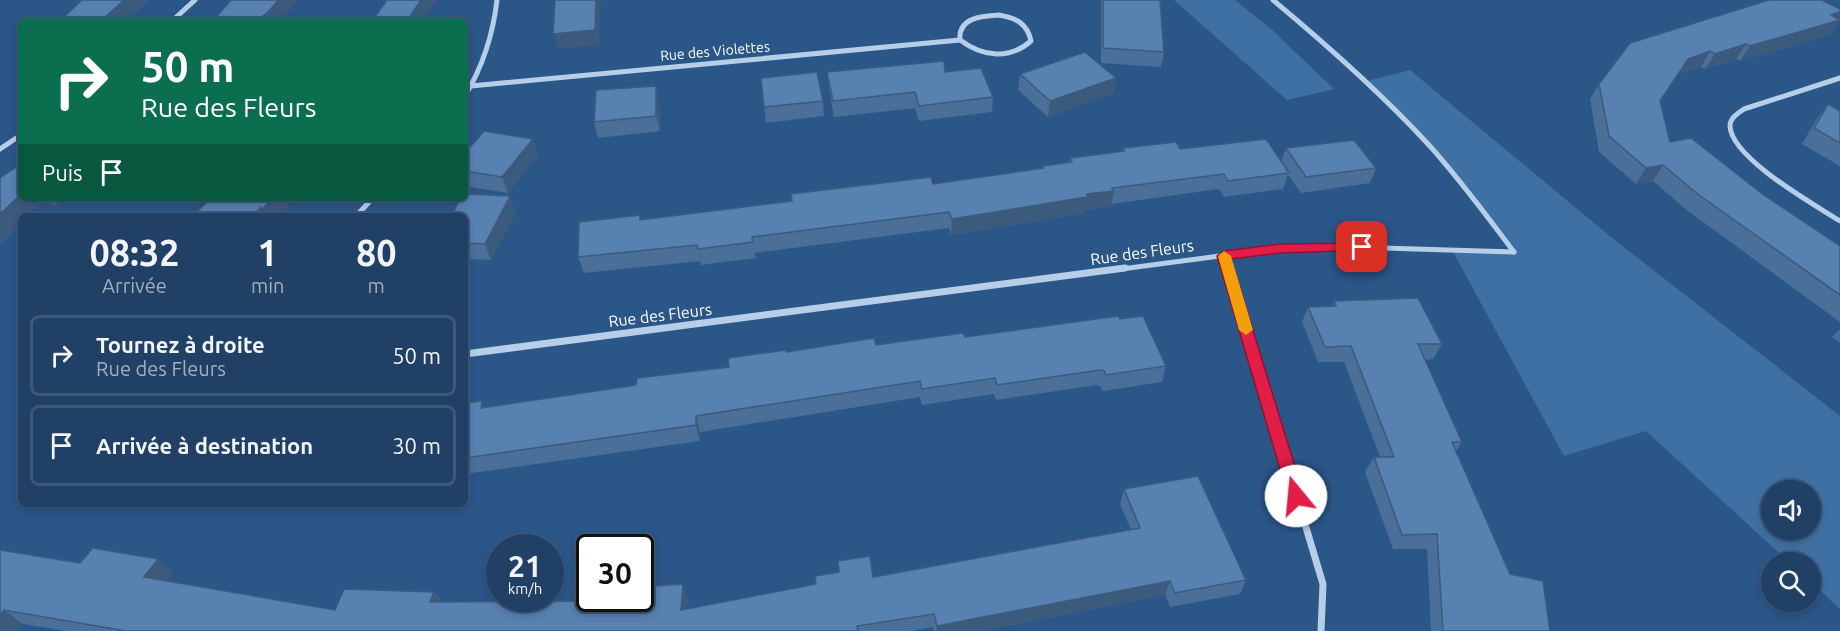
<!DOCTYPE html>
<html lang="fr">
<head>
<meta charset="utf-8">
<style>
  body { margin:0; font-family:Ubuntu,sans-serif; background:#28476c; color:#f1f3f6; height:100vh; display:flex; flex-direction:column; font-size:22px; white-space:nowrap }
  * { box-sizing:border-box; margin:0 }
  p { font-size:20px; color:#a2afbf }
  .icon { flex:none; width:33px; height:33px; fill:none; stroke:currentColor; stroke-width:2; stroke-linecap:round; stroke-linejoin:round }
  .map { position:relative; flex:1; overflow:hidden }
  .side { position:absolute; left:18px; top:213px; width:450px; height:294px; display:flex; flex-direction:column; background:#204066; border-radius:9px; box-shadow:0 3px 9px #0003,0 0 0 2px #3d597a }
  .side>* { flex:none }
  .guide { position:absolute; left:18px; top:18px; width:450px; height:183px; border-radius:9px; box-shadow:0 3px 9px #0003,0 0 0 2px #3d597a; background:#0b6e4f; color:#fff; overflow:hidden }
  .controls { position:absolute; left:1761px; top:480px; display:grid; gap:12px }
  .controls a { display:grid; place-items:center; width:60px; height:60px; border-radius:50%; background:#204066; box-shadow:0 3px 9px #0003,0 0 0 2px #3d597a; font-size:30px }
  .speed { position:absolute; left:486px; top:534px; display:flex; gap:12px; font-size:30px; font-weight:700; text-align:center }
  .speed>* { display:grid; place-content:center; width:78px; height:78px; border-radius:50%; background:#204066; box-shadow:0 3px 9px #0003,0 0 0 2px #3d597a; line-height:1 }
  .speed small { font-size:15px; font-weight:400 }
  .speed .limit { border:3px solid #111; border-radius:9px; background:#fff; color:#111 }
  .pin { position:absolute; display:grid; place-items:center; width:51px; height:51px; color:#fff; margin:-26px; border-radius:12px; box-shadow:0 3px 9px #0006 }
  .me { position:absolute; width:66px; margin:-33px; rotate:343deg; stroke-linejoin:round; filter:drop-shadow(0 0 4px #0008) }
  .turn { display:flex; align-items:center; gap:21px; height:126px; padding:0 24px; font-size:27px }
  .turn .icon { width:78px; height:78px; stroke-width:2.5 }
  .turn b { display:block; font-size:42px; line-height:51px }
  .then { display:flex; align-items:center; height:57px; padding:0 24px; background:#0003; gap:12px; font-size:22px }
  .eta { display:flex; justify-content:space-evenly; align-items:center; height:102px; text-align:center }
  .eta b { font-size:36px; font-weight:700; line-height:42px }
  ul { padding:0; list-style:none }
  li { display:flex; align-items:center; gap:18px; height:81px; margin:0 12px 9px; padding:0 12px; border:3px solid #3d597a; border-radius:9px }
  li div { flex:1 }
  li b { display:block; font-size:22px }
  li em { font-style:normal }
  .map>svg:first-child { display:block }
</style>
</head>
<body>
<div class="map">
<svg width="1840" height="631" viewBox="0 0 1840 631">
  <rect width="100%" height="100%" fill="#2a5688"/>
  <g fill="#3f70a4" fill-rule="evenodd">
    <path d="M 1174,0 L 1235,0 L 1272,30 L 1334,89 L 1287,100 Z"/>
    <path d="M 1410,70 L 1611,237 L 1840,416 L 1840,609 L 1811,582 L 1810,562 L 1789,562 L 1646,431 L 1564,456 L 1452,250 L 1513,252 L 1449,168 L 1367,81 ZM 1772,490 L 1810,490 L 1810,530 L 1772,530 Z"/>
  </g>
  <g fill="none" stroke-linecap="round" stroke-linejoin="round">
    <g stroke="#b6cee8" stroke-width="5">
      <path d="M 1273,0 C 1327,45 1380,92 1428,144 C 1459,178 1486,215 1514,252"/>
      <path d="M 999,15 C 1016,18 1027,23 1031,41 C 1009,60 983,57 960,40 C 958,18 981,16 999,15 Z"/>
      <path d="M 172,21 L 195,0"/>
      <path d="M 1840,78 L 1744,109 C 1738,113 1730,118 1730,126 C 1731,158 1815,205 1840,221"/>
      <path d="M 471,86 L 960,40"/>
      <path d="M 465,96 C 483,66 493,35 497,0"/>
      <path d="M 0,149 L 21,135"/>
      <path d="M 356,216 L 373,198"/>
      <path d="M 1224,256 L 1228,270"/>
      <path d="M 1114,270 L 1280,248 L 1317,246 L 1514,252"/>
    </g>
    <g stroke="#b6cee8" stroke-width="7">
      <path d="M 1228,268 L 1323,584 L 1321,631"/>
      <path d="M 465,354 L 1125,268"/>
    </g>
  </g>
  <g fill="#4a6f98">
    <path d="M 1101,0 L 1160,0 L 1164,52 L 1161,67 L 1101,63 Z"/>
    <path d="M 1840,9 L 1840,17 L 1839,19 L 1840,20 L 1840,21 L 1830,35 L 1740,61 L 1736,59 L 1705,69 L 1701,67 L 1678,74 L 1660,101 L 1670,142 L 1761,193 L 1840,246 L 1840,322 L 1688,211 L 1653,181 L 1636,184 L 1599,152 L 1590,99 L 1599,84 Z"/>
    <path d="M 827,72 L 945,72 L 993,97 L 992,112 L 919,121 L 915,108 L 834,117 L 829,88 Z"/>
    <path d="M 1020,74 L 1116,78 L 1114,93 L 1048,117 L 1018,90 Z"/>
    <path d="M 761,78 L 823,101 L 824,116 L 766,123 Z"/>
    <path d="M 659,101 L 660,131 L 598,138 L 594,122 Z"/>
    <path d="M 1828,104 L 1840,111 L 1840,166 L 1802,144 L 1816,120 Z"/>
    <path d="M 1123,148 L 1180,149 L 1281,162 L 1286,148 L 1376,168 L 1370,183 L 1301,193 L 1288,175 L 1283,189 L 1224,197 L 1219,189 L 1111,204 L 1111,206 L 1085,210 L 1085,213 L 951,235 L 949,228 L 755,253 L 756,258 L 701,265 L 700,261 L 584,273 L 578,257 L 640,215 L 641,220 L 933,184 L 1042,168 L 1043,166 L 1069,162 L 1070,158 L 1122,152 Z"/>
    <path d="M 465,153 L 538,155 L 508,193 L 465,186 Z"/>
    <path d="M 0,178 L 21,198 L 68,198 L 57,206 L 42,201 L 0,244 Z"/>
    <path d="M 516,212 L 491,260 L 465,259 L 465,216 Z"/>
    <path d="M 1334,301 L 1442,344 L 1433,359 L 1425,360 L 1462,442 L 1456,451 L 1510,574 L 1550,631 L 1431,631 L 1427,549 L 1393,549 L 1365,472 L 1374,457 L 1380,457 L 1344,362 L 1318,362 L 1302,322 L 1308,307 L 1332,306 Z"/>
    <path d="M 1120,319 L 1166,366 L 1162,382 L 1103,391 L 1101,387 L 1097,385 L 996,400 L 994,394 L 922,405 L 920,397 L 700,432 L 700,441 L 465,474 L 465,403 L 485,407 L 636,385 L 729,367 L 786,352 L 965,337 Z"/>
    <path d="M 1840,329 L 1840,343 L 1832,337 Z"/>
    <path d="M 1124,489 L 1246,580 L 1240,594 L 1170,607 L 1165,595 L 981,631 L 934,631 L 933,627 L 910,631 L 66,631 L 23,624 L 17,631 L 0,631 L 0,550 L 80,563 L 158,559 L 173,573 L 167,581 L 335,610 L 434,592 L 442,602 L 594,601 L 688,598 L 687,609 L 873,577 L 1131,530 L 1120,504 Z"/>
  </g>
  <g fill="#3c5a7c">
    <path d="M 124,0 L 149,0 L 127,21 L 101,21 Z"/>
    <path d="M 278,0 L 297,0 L 281,21 L 257,21 Z"/>
    <path d="M 421,0 L 437,0 L 423,21 L 407,21 Z"/>
    <path d="M 596,0 L 601,0 L 599,45 L 558,49 L 553,34 Z"/>
    <path d="M 1840,12 L 1840,17 L 1837,21 L 1840,20 L 1840,21 L 1830,35 L 1740,61 L 1750,46 L 1831,15 Z"/>
    <path d="M 1746,44 L 1736,59 L 1705,69 L 1715,54 Z"/>
    <path d="M 1710,51 L 1701,67 L 1678,74 L 1688,59 Z"/>
    <path d="M 1116,78 L 1114,93 L 1048,117 L 1050,101 Z"/>
    <path d="M 656,86 L 659,101 L 660,131 L 656,116 Z"/>
    <path d="M 533,139 L 538,155 L 508,193 L 502,177 Z"/>
    <path d="M 1663,165 L 1653,181 L 1636,184 L 1646,168 Z"/>
    <path d="M 1114,191 L 1111,206 L 1085,210 L 1085,213 L 951,235 L 952,219 L 1087,194 Z"/>
    <path d="M 21,194 L 21,198 L 40,198 L 42,201 L 28,216 L 21,216 L 21,223 L 0,244 L 0,214 Z"/>
    <path d="M 510,196 L 516,212 L 491,260 L 485,244 Z"/>
    <path d="M 51,198 L 68,198 L 57,206 Z"/>
    <path d="M 272,198 L 295,198 L 280,216 L 268,216 L 263,209 Z"/>
    <path d="M 261,207 L 267,216 L 252,216 Z"/>
    <path d="M 696,416 L 700,432 L 700,441 L 696,425 Z"/>
    <path d="M 158,559 L 173,573 L 160,591 L 144,577 Z"/>
    <path d="M 1170,581 L 1165,595 L 981,631 L 937,631 L 937,626 Z"/>
    <path d="M 683,584 L 688,598 L 686,624 L 681,610 Z"/>
    <path d="M 434,592 L 444,606 L 430,602 Z"/>
    <path d="M 4,610 L 23,624 L 17,631 L 0,631 L 0,615 Z"/>
  </g>
  <g fill="#5681b1" stroke="#3c5a7c" stroke-width="1.5">
    <path d="M 82,0 L 124,0 L 101,21 L 60,21 Z"/>
    <path d="M 231,0 L 278,0 L 270,10 L 257,21 L 213,21 Z"/>
    <path d="M 387,0 L 421,0 L 407,21 L 372,21 Z"/>
    <path d="M 555,0 L 596,0 L 595,30 L 553,34 Z"/>
    <path d="M 1103,0 L 1160,0 L 1164,52 L 1103,48 Z"/>
    <path d="M 1769,0 L 1822,0 L 1840,9 L 1840,12 L 1831,15 L 1840,20 L 1750,46 L 1746,44 L 1715,54 L 1710,51 L 1688,59 L 1660,101 L 1670,142 L 1691,138 L 1761,193 L 1840,246 L 1840,295 L 1699,195 L 1663,165 L 1646,168 L 1609,136 L 1599,84 L 1630,43 Z"/>
    <path d="M 1085,52 L 1116,78 L 1050,101 L 1020,74 Z"/>
    <path d="M 944,61 L 945,72 L 981,68 L 993,97 L 919,106 L 915,92 L 833,101 L 827,72 Z"/>
    <path d="M 817,72 L 823,101 L 764,107 L 761,78 Z"/>
    <path d="M 656,86 L 656,116 L 594,122 L 596,90 Z"/>
    <path d="M 1828,104 L 1840,111 L 1840,143 L 1814,128 Z"/>
    <path d="M 484,131 L 533,139 L 502,177 L 465,171 L 465,153 Z"/>
    <path d="M 1266,139 L 1289,173 L 1228,181 L 1224,174 L 1112,188 L 1114,191 L 1087,194 L 1087,197 L 952,219 L 949,212 L 752,237 L 753,242 L 698,249 L 697,245 L 578,257 L 579,222 L 640,215 L 640,220 L 792,201 L 791,194 L 931,177 L 933,184 L 1044,168 L 1043,166 L 1072,162 L 1070,158 L 1124,151 L 1123,148 L 1176,142 L 1180,149 Z"/>
    <path d="M 1354,140 L 1376,168 L 1306,177 L 1286,148 Z"/>
    <path d="M 21,164 L 21,194 L 0,214 L 0,178 Z"/>
    <path d="M 465,194 L 510,196 L 485,244 L 465,243 L 465,216 L 451,216 L 461,198 L 465,198 Z"/>
    <path d="M 212,198 L 272,198 L 263,209 L 261,207 L 252,216 L 192,216 Z"/>
    <path d="M 1418,298 L 1442,344 L 1418,344 L 1462,442 L 1452,442 L 1510,574 L 1543,581 L 1550,631 L 1443,631 L 1437,534 L 1402,535 L 1374,457 L 1394,457 L 1351,346 L 1325,347 L 1308,307 L 1336,306 L 1334,301 Z"/>
    <path d="M 1118,316 L 1120,319 L 1143,316 L 1166,366 L 1106,375 L 1104,371 L 1100,370 L 997,385 L 995,378 L 922,389 L 920,381 L 696,416 L 696,425 L 465,458 L 465,403 L 482,401 L 481,408 L 636,385 L 637,378 L 729,367 L 728,358 L 786,350 L 786,352 L 874,338 L 876,345 L 963,333 L 965,337 Z"/>
    <path d="M 1198,476 L 1246,580 L 1175,593 L 1170,581 L 937,626 L 934,614 L 857,626 L 858,631 L 126,631 L 4,610 L 0,615 L 0,550 L 80,563 L 93,548 L 158,559 L 144,577 L 335,610 L 344,589 L 434,592 L 430,602 L 594,601 L 594,598 L 640,598 L 640,587 L 683,584 L 681,610 L 816,584 L 815,576 L 839,572 L 838,561 L 870,556 L 873,577 L 1140,528 L 1124,489 Z"/>
  </g>
  <path fill="#e11d48" stroke="#92132f" stroke-width="1.5" d="M 1362,243 L 1367,244 L 1368,247 L 1367,250 L 1280,253 L 1231,259 L 1304,496 L 1302,501 L 1296,503 L 1291,501 L 1288,496 L 1217,256 L 1224,251 L 1280,244 Z"/>
  <path fill="#f59e0b" d="M 1224,251 L 1231,256 L 1253,330 L 1246,335 L 1239,330 L 1218,256 Z"/>
  <g text-anchor="middle" stroke-width="6" stroke-linejoin="round" paint-order="stroke">
    <g font-size="14" fill="#fff" stroke="#2a5688">
      <text transform="translate(715 51) rotate(-5)" y="5">Rue des Violettes</text>
    </g>
    <g font-size="16" fill="#fff" stroke="#2a5688">
      <text transform="translate(1142 252) rotate(-8)" y="6">Rue des Fleurs</text>
      <text transform="translate(660 315) rotate(-7)" y="6">Rue des Fleurs</text>
    </g>
  </g>
</svg>
<div class="controls">
<a><svg class="icon" aria-label="sound" viewBox="0 0 24 24"><path d="M4 9h4l5-4v14l-5-4H4zM17 9q2 3 0 6"/></svg></a>
<a><svg class="icon" aria-label="search" viewBox="0 0 24 24"><circle cx="10" cy="10" r="6"/><path d="M15 15l6 6"/></svg></a>
</div>
<div class="speed"><div>21<small>km/h</small></div><div class="limit">30</div></div>
<div class="pin" style="left:1362px;top:247px;background:#d93025"><svg class="icon" aria-label="arrive" viewBox="0 0 24 24"><path d="M6 21V4h12l-3 4 3 4H6"/></svg></div>
<svg class="me" style="left:1296px;top:496px" viewBox="-20 -20 40 40"><circle r="19" fill="#fff"/><path d="M0-13L10 11 0 6-10 11z" fill="#e11d48"/></svg>
<div class="guide">
<div class="turn"><svg class="icon" aria-label="right" viewBox="0 0 24 24"><path d="M7 20v-9h11M14 6l5 5-5 5"/></svg><div><b>50 m</b>Rue des Fleurs</div></div>
<div class="then">Puis<svg class="icon" aria-label="arrive" viewBox="0 0 24 24"><path d="M6 21V4h12l-3 4 3 4H6"/></svg></div>
</div>
<section class="side">
<div class="eta">
<div><b>08:32</b><p>Arrivée</p></div>
<div><b>1</b><p>min</p></div>
<div><b>80</b><p>m</p></div>
</div>
<ul>
<li><svg class="icon" aria-label="right" viewBox="0 0 24 24"><path d="M7 20v-9h11M14 6l5 5-5 5"/></svg><div><b>Tournez à droite</b><p>Rue des Fleurs</p></div><em>50 m</em></li>
<li><svg class="icon" aria-label="arrive" viewBox="0 0 24 24"><path d="M6 21V4h12l-3 4 3 4H6"/></svg><div><b>Arrivée à destination</b></div><em>30 m</em></li>
</ul>
</section>
</div>
</body>
</html>
